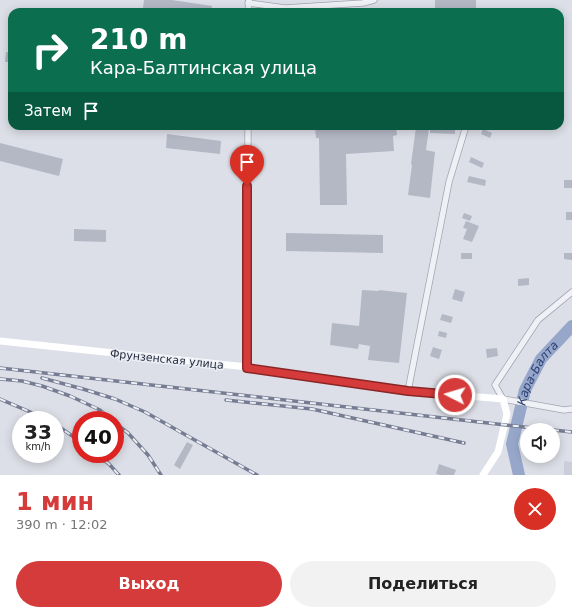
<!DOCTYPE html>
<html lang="ru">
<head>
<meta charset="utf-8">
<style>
  body { margin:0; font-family:"DejaVu Sans",sans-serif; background:#f2f2f2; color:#222; height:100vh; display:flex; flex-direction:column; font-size:15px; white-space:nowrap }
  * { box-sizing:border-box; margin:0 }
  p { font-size:13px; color:#767676 }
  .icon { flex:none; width:22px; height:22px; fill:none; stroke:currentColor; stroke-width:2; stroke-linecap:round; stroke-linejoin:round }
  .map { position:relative; height:475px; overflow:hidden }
  .drawer { display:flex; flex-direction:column; background:#fff; flex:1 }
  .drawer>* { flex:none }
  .banner { position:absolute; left:8px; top:8px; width:556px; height:122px; border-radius:12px; box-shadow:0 2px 10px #0003; background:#0b6e4f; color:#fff; overflow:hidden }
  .controls { position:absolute; left:520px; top:423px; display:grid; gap:8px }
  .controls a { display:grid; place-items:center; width:40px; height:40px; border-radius:50%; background:#fff; box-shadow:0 2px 10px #0003; font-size:20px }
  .speed { position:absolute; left:12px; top:411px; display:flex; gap:8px; font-size:20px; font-weight:700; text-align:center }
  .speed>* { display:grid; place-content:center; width:52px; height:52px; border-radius:50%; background:#fff; box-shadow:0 2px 10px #0003; line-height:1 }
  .speed small { font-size:10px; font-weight:400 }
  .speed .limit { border:6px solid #d22; background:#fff; color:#111 }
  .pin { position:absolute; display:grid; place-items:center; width:34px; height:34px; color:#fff; margin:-41px -17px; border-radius:50% 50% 50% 0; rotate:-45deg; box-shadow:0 0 4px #0007 }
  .pin .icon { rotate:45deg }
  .me { position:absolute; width:44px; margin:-22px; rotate:275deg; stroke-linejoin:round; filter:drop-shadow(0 0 3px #0008) }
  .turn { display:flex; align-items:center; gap:14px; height:84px; padding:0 16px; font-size:18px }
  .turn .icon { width:52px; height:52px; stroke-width:2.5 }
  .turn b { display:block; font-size:28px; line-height:34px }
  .then { display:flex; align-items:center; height:38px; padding:0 16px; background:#0003; gap:8px; font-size:15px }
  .round { display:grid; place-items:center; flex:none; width:42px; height:42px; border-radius:21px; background:#f2f2f2 }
  .headline { display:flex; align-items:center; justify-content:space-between; height:68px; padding:0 16px }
  h1 { font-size:24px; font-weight:700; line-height:30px; color:#d53b3a }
  .cta { display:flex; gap:8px; margin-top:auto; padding:8px 16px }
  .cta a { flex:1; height:46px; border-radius:24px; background:#d53b3a; color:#fff; font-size:16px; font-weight:700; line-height:46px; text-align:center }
  .cta a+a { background:#f2f2f2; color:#222 }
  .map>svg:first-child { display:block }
</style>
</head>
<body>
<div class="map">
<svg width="572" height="475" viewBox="0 0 572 475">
  <rect width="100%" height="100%" fill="#dddfe8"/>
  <path fill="#cbceda" d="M 564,461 L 572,462 L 572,475 L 564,475 Z"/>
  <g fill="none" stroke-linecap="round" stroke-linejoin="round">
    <path stroke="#96a7ca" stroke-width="12" id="s1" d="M 519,475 L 512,444 L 525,390 L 541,359 L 572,326"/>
  </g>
  <g fill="#b4b8c5">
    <path d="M 144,0 L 172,0 L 212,6 L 211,12 L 168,12 L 143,8 Z"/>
    <path d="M 435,0 L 476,0 L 476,12 L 467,12 L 467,8 L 435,9 Z"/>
    <path d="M 6,52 L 12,53 L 12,62 L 5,62 Z"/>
    <path d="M 350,126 L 396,126 L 397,135 L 393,136 L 394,151 L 346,154 L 347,205 L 320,205 L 319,138 L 316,138 L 315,128 Z"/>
    <path d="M 430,126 L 455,126 L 455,134 L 430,133 Z"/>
    <path d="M 416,127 L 429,128 L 426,150 L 435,152 L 430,198 L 408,195 L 412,165 L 411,164 Z"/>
    <path d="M 483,129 L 492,133 L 490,138 L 481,134 Z"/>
    <path d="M 167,134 L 221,141 L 220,154 L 166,148 Z"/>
    <path d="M 0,143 L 63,159 L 59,176 L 0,161 Z"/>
    <path d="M 471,157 L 484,163 L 482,168 L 469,162 Z"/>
    <path d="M 469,176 L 486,180 L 485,186 L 467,182 Z"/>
    <rect x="564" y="180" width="8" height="8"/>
    <rect x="566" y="212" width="6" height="8"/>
    <path d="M 464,213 L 472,216 L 470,221 L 462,218 Z"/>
    <path d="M 466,221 L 479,226 L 472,242 L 463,239 L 467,229 L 463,228 Z"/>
    <path d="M 74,229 L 106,230 L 106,242 L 74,241 Z"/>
    <path d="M 286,233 L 383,235 L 383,253 L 286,251 Z"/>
    <rect x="461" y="253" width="11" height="6"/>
    <path d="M 564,253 L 572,253 L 572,260 L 564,259 Z"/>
    <path d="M 529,278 L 529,285 L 518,286 L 518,279 Z"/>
    <path d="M 455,289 L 465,292 L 462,302 L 452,299 Z"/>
    <path d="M 362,290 L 379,291 L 379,290 L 407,293 L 399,363 L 368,360 L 370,346 L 359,344 L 358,349 L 330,345 L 332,323 L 359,326 Z"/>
    <path d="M 442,314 L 453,317 L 451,323 L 440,320 Z"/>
    <path d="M 439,331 L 447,333 L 446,338 L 438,336 Z"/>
    <path d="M 433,347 L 442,350 L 439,359 L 430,356 Z"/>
    <path d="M 497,348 L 498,356 L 487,358 L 486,349 Z"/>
    <path d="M 187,442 L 193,445 L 180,469 L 174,465 Z"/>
    <path d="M 439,464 L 456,470 L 454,475 L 440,475 L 436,474 Z"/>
  </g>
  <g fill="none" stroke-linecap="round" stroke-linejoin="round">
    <defs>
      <g id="street">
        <path d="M 248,3 L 285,8 L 363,3 L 374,0"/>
        <path d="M 248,12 L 249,0"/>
        <path d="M 572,292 L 538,320 L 495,385 L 503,399 L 564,410 L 572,409"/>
        <path d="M 247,367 L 248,126"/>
        <path d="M 408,391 L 449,182 L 466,126"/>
      </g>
    </defs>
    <use href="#street" stroke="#a2a5b2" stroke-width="7"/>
    <use href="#street" stroke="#f0f1f6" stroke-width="5.5"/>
    <path stroke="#fff" stroke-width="7" d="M 0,341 L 247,367 L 408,391 L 503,399 L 507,414 L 498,452 L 483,475"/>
    <defs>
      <g id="rail">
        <path d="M 0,368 L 551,430"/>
        <path d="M 42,378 L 83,389 L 115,399 L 145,412 L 257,475"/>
        <path d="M 0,379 L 22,381 L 42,386 L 70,396 L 100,410 L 112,420"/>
        <path d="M 0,399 L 49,420"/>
        <path d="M 226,400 L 312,409 L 464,443"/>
        <path d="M 115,423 L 128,433 L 148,455 L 161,475"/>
        <path d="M 55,424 L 81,442"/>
        <path d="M 553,430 L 572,432"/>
        <path d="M 96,454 L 109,464 L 119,475"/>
      </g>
    </defs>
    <use href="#rail" stroke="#767c92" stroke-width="3.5"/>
    <use href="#rail" stroke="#eceff5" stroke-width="2" stroke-dasharray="6" stroke-linecap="butt"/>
  </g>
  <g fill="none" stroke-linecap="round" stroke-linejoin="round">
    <defs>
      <path id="route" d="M 247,186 L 247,368 L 408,391 L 455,395"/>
    </defs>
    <use href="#route" stroke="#8a2626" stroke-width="10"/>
    <use href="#route" stroke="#d53b3a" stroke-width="7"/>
  </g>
  <g text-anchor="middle" stroke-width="3" stroke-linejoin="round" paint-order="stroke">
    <g font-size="11" fill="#262b3f" stroke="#eceff5">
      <text transform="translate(167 359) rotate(6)" y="4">Фрунзенская улица</text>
    </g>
    <g font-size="12" font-style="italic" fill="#2e4275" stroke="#eceff5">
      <text dy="4" stroke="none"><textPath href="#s1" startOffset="108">Кара-Балта</textPath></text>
    </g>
  </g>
</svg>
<div class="controls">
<a><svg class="icon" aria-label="sound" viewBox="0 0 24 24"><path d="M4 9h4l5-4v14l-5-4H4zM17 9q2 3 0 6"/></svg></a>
</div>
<div class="speed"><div>33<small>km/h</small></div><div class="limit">40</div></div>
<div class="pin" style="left:247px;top:186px;background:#d93025"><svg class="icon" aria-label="arrive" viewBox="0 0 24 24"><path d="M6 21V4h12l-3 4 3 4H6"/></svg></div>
<svg class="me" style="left:455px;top:395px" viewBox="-20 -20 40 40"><circle r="17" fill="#d53b3a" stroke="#fff" stroke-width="3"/><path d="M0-11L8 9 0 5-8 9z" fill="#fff"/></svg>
<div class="banner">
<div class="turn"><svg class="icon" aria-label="right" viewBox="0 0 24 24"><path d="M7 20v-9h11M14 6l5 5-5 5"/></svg><div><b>210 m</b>Кара-Балтинская улица</div></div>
<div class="then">Затем<svg class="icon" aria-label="arrive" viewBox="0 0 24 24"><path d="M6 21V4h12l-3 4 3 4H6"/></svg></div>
</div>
</div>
<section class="drawer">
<div class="headline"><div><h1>1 мин</h1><p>390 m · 12:02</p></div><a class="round" style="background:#d93025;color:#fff"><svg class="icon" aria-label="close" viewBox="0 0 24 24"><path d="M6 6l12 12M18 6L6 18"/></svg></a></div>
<div class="cta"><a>Выход</a><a>Поделиться</a></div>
</section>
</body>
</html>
